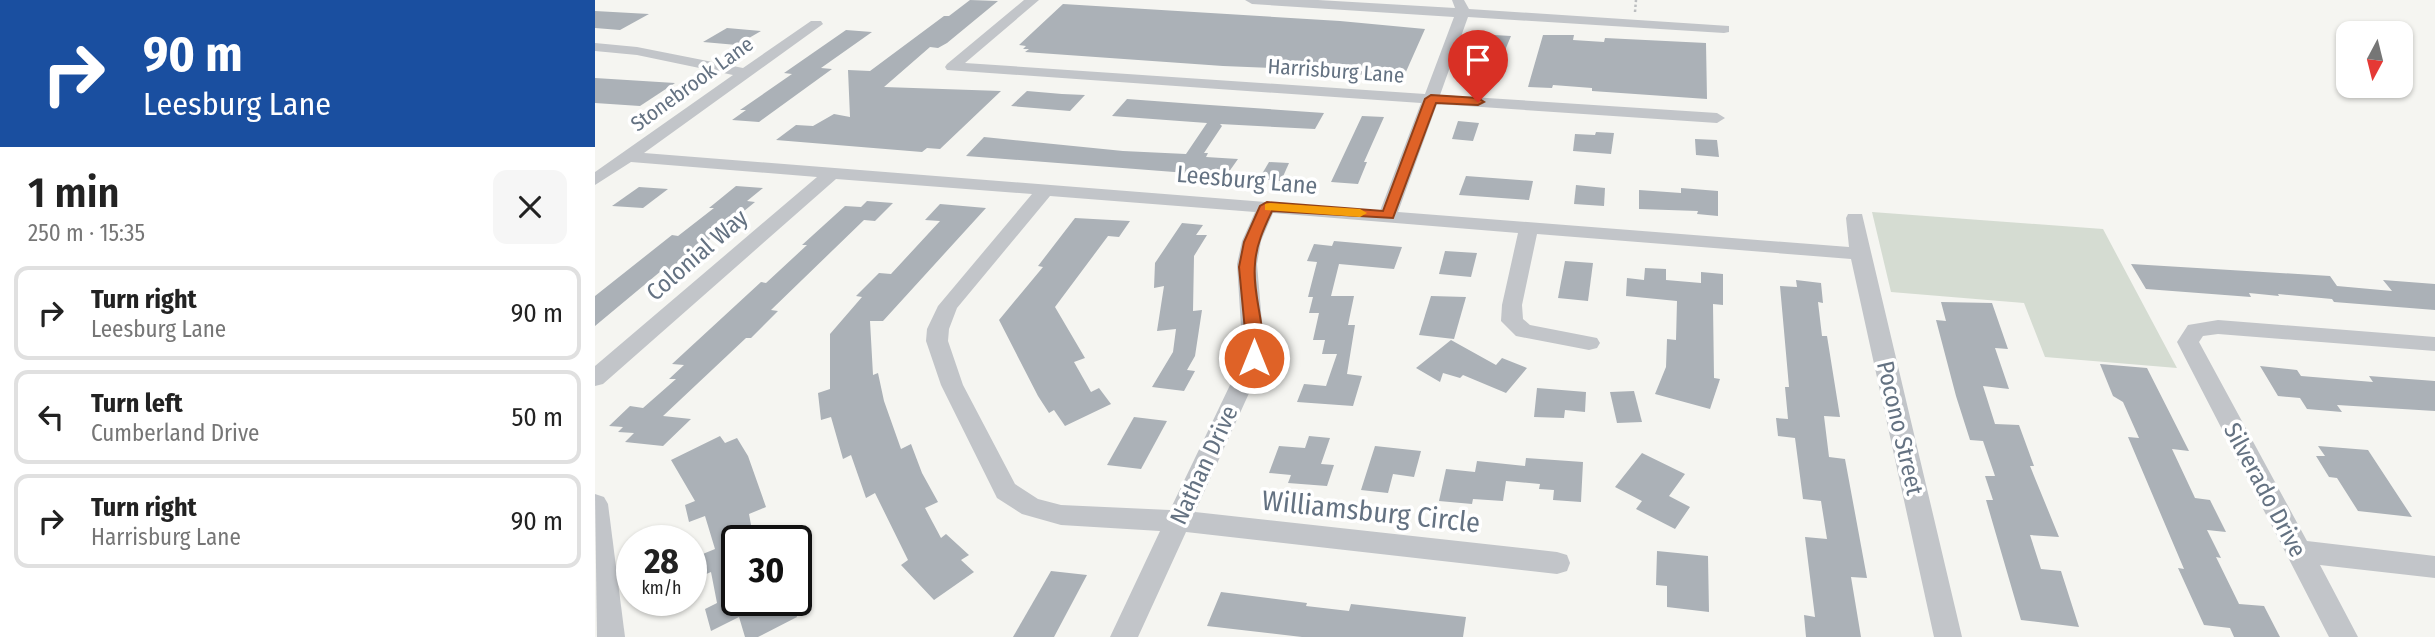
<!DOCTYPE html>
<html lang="en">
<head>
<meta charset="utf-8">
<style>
  body { margin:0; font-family:"Fira Sans Condensed",sans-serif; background:#f6f6f6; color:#222; height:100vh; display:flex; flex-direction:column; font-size:26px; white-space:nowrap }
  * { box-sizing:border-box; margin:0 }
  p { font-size:23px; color:#767676 }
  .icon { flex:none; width:38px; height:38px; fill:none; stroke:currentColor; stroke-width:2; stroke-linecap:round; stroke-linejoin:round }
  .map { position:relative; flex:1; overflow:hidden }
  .side { display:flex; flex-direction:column; background:#fff; width:595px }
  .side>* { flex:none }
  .guide { background:#1a4fa0; color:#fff; overflow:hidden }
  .needle { width:46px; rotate:187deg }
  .buttons { position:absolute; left:1741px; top:21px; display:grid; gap:14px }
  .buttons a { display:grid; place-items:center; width:77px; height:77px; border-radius:14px; background:#fff; box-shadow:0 2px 5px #0004; font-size:35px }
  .speed { position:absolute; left:21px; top:525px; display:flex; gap:14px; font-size:35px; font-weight:700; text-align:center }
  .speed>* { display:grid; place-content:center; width:91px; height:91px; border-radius:50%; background:#fff; box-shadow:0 2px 5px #0004; line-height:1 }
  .speed small { font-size:18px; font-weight:400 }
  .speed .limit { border:4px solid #111; border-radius:10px; background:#fff; color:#111 }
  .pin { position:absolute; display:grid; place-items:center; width:60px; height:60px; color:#fff; margin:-72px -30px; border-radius:50% 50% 50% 0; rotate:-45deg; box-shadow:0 0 7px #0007 }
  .pin .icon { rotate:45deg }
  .me { position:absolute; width:77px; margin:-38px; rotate:0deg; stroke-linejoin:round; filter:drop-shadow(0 0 5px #0008) }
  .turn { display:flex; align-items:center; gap:24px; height:147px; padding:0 28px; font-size:32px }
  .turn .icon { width:91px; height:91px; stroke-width:2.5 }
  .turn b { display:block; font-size:49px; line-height:60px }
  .round { display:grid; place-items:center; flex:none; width:74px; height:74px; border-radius:14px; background:#f6f6f6 }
  .headline { display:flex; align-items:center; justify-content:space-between; height:119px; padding:0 28px }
  h1 { font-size:42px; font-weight:600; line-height:52px }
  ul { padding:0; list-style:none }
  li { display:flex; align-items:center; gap:21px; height:94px; margin:0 14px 10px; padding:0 14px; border:4px solid #e0e0e0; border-radius:14px }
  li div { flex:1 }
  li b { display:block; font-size:26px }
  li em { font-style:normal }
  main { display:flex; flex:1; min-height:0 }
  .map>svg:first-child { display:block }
</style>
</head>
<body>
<main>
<section class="side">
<div class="guide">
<div class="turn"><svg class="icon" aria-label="right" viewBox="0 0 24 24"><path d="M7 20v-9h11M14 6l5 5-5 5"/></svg><div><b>90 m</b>Leesburg Lane</div></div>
</div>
<div class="headline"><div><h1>1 min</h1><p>250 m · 15:35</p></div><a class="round"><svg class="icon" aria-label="close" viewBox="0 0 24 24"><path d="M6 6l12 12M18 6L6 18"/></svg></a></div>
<ul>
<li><svg class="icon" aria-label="right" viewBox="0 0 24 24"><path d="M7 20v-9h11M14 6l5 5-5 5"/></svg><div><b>Turn right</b><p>Leesburg Lane</p></div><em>90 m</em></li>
<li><svg class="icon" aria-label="left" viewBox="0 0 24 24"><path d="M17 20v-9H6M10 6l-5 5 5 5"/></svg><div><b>Turn left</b><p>Cumberland Drive</p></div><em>50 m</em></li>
<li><svg class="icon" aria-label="right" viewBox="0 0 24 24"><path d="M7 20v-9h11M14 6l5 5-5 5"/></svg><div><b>Turn right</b><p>Harrisburg Lane</p></div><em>90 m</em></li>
</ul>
</section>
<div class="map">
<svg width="1840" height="637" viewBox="0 0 1840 637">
  <rect width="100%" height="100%" fill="#f5f5f1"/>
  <path fill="#d5dcd2" d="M 1277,212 L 1508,229 L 1582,368 L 1450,357 L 1429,303 L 1296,292 Z"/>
  <g fill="#abb1b7">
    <path d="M 375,0 L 403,1 L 352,43 L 343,48 L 335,47 L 289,87 L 406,91 L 345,149 L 332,148 L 327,152 L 181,140 L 201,125 L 218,126 L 239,114 L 255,117 L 253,70 L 275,71 L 349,16 L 354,16 Z"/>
    <path d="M 468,4 L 745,21 L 830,29 L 810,74 L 799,74 L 797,77 L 744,73 L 747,70 L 702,66 L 700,69 L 628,66 L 430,52 L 434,49 L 428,49 L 431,46 L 424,45 Z"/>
    <path d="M 0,11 L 54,14 L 25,30 L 0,28 Z"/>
    <path d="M 132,28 L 166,31 L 142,45 L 108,42 Z"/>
    <path d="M 251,30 L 277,32 L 226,68 L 237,69 L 164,122 L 137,120 L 151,110 L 145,110 L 197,74 L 189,73 Z"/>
    <path d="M 899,35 L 916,36 L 898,79 L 883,78 Z"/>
    <path d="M 948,35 L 979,35 L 978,40 L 1009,42 L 1010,38 L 1111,43 L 1112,99 L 997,91 L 997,88 L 958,85 L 957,88 L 933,87 Z"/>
    <path d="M 0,78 L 80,83 L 45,106 L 0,103 Z"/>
    <path d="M 432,91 L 467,94 L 490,95 L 475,111 L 416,106 Z"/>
    <path d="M 532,99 L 600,104 L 729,113 L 720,129 L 625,124 L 627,126 L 609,153 L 613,153 L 611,157 L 643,159 L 631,176 L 371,156 L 389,137 L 528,151 L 591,154 L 612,123 L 517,116 Z"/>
    <path d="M 767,116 L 789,117 L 769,162 L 772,162 L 763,184 L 736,182 Z"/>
    <path d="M 863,121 L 884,123 L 878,141 L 857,139 Z"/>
    <path d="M 1001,132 L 1019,133 L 1016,154 L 978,151 L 980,134 L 1000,135 Z"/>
    <path d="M 1100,139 L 1122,140 L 1124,157 L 1101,155 Z"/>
    <path d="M 674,162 L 694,163 L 686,181 L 664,179 Z"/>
    <path d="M 871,176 L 938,181 L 934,200 L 864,195 Z"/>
    <path d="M 981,185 L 1010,188 L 1009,206 L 979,204 Z"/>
    <path d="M 141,186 L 168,188 L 152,201 L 160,202 L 75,272 L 66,271 L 0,326 L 0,296 L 77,235 L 83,236 L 119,208 L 114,208 Z"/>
    <path d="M 44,187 L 73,189 L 48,208 L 17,206 Z"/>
    <path d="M 1086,188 L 1123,191 L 1123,216 L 1102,214 L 1103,211 L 1044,209 L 1044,190 L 1086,193 Z"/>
    <path d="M 272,201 L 298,203 L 280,221 L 269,220 L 176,310 L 183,311 L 156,338 L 151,338 L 68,416 L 96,419 L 68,446 L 30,442 L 39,433 L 23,432 L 28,427 L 14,426 L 35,406 L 48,408 L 81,379 L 74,379 L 89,365 L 77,364 L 166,282 L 171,283 L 212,245 L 207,245 L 250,206 L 266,207 Z"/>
    <path d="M 345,204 L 391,208 L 288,321 L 275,321 L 278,375 L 283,373 L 289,401 L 306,449 L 316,444 L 327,473 L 343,502 L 330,508 L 346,538 L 351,534 L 374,555 L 366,560 L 379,572 L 339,600 L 306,565 L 313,560 L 280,493 L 271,498 L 256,455 L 248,459 L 236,417 L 226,420 L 223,393 L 235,389 L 235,334 L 267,297 L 261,296 L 284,273 L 296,274 L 345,221 L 330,220 Z"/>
    <path d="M 480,218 L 535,221 L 524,237 L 513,236 L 460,307 L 490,358 L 479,362 L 496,392 L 504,388 L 516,404 L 470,426 L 459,410 L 454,413 L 443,396 L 404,320 L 448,267 L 443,266 Z"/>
    <path d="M 587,223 L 608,225 L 601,235 L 612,235 L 599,256 L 598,311 L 607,310 L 600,356 L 592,370 L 600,371 L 589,391 L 557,387 L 578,352 L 581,329 L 562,331 L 569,286 L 559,288 L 560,263 Z"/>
    <path d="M 739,241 L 807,247 L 799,269 L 744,264 L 736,296 L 759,296 L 753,325 L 760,325 L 752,374 L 767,376 L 758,406 L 702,402 L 709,384 L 731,386 L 742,354 L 727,354 L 730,340 L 718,340 L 724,313 L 714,313 L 718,297 L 713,297 L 722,262 L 712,261 L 719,244 L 737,246 Z"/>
    <path d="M 850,251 L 882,253 L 876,277 L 844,274 Z"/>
    <path d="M 970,261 L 998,263 L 993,301 L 963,298 Z"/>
    <path d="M 1536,264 L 1735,276 L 1742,286 L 1797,291 L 1788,280 L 1840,284 L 1840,310 L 1739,302 L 1737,299 L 1683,294 L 1684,296 L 1654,293 L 1656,297 L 1551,289 Z"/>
    <path d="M 1050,268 L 1071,269 L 1071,280 L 1106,283 L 1106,272 L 1128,274 L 1128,305 L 1118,304 L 1119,378 L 1125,379 L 1115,409 L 1060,394 L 1071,367 L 1072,339 L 1081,340 L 1082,301 L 1031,296 L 1032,278 L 1049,280 Z"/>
    <path d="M 1201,280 L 1226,283 L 1228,303 L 1223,302 L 1227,336 L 1232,336 L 1245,417 L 1229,416 L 1234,457 L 1250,459 L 1272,578 L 1256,577 L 1266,637 L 1211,637 L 1209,615 L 1220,617 L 1210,537 L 1232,539 L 1226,501 L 1208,499 L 1200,438 L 1183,436 L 1181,418 L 1193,419 L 1190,387 L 1194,387 L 1185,286 L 1202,287 Z"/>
    <path d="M 836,296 L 871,297 L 859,339 L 824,335 Z"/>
    <path d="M 1346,302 L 1397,303 L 1413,349 L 1400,348 L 1414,389 L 1388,386 L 1400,424 L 1424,425 L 1439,466 L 1435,466 L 1464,537 L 1435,535 L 1446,569 L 1466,571 L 1484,627 L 1426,620 L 1391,500 L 1398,500 L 1390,476 L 1400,476 L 1388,441 L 1375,440 L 1361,396 L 1341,320 L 1351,321 Z"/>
    <path d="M 856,340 L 901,365 L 907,358 L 932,368 L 911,393 L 868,375 L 865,378 L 848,373 L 845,382 L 821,368 Z"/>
    <path d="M 1505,364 L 1552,368 L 1594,451 L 1577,449 L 1600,498 L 1615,500 L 1631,532 L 1612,530 L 1626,558 L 1621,557 L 1644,604 L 1669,606 L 1685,637 L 1639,637 L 1635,628 L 1609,625 L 1583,568 L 1589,569 L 1533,437 L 1544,438 L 1528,402 L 1518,396 Z"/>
    <path d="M 1665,366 L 1702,370 L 1706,376 L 1778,382 L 1774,376 L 1840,381 L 1840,411 L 1742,405 L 1747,412 L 1712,409 L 1705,398 L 1683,396 Z"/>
    <path d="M 942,388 L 991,392 L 990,412 L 970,410 L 969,418 L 939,417 Z"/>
    <path d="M 1039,391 L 1047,422 L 1022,423 L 1015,392 Z"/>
    <path d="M 539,417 L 572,421 L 546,469 L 512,465 Z"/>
    <path d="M 125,436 L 130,443 L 142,438 L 153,456 L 171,507 L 154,514 L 159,541 L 142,541 L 142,600 L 197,600 L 202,617 L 163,637 L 150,637 L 144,617 L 116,631 L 110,609 L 122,603 L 116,572 L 102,578 L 98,558 L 120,549 L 110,516 L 94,522 L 90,505 L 100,501 L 76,460 Z"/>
    <path d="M 714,436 L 735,438 L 726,464 L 739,465 L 732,486 L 693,483 L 696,475 L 674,473 L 684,446 L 710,448 Z"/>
    <path d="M 780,446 L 826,451 L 819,477 L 798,474 L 793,493 L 766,490 Z"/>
    <path d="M 1723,446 L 1773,450 L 1817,517 L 1763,511 L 1742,478 L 1734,477 L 1721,456 L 1730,456 Z"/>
    <path d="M 1047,453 L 1090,474 L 1074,496 L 1095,507 L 1080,529 L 1041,509 L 1047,501 L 1020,487 Z"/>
    <path d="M 931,458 L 988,462 L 986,502 L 958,500 L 959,490 L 944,489 L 945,484 L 911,481 L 908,501 L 878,499 L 877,504 L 844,501 L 851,469 L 880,472 L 882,461 L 930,466 Z"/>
    <path d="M 1062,551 L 1113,556 L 1114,612 L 1072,607 L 1072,586 L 1061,585 Z"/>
    <path d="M 456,571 L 492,575 L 459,637 L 418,637 Z"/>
    <path d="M 626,592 L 712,603 L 711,606 L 754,611 L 756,604 L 871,617 L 868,637 L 707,637 L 612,626 Z"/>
  </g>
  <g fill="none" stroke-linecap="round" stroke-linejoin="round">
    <path stroke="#bcbec0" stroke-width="2.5" stroke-dasharray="2.5 2.5" stroke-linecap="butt" d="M 1040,12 L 1041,0"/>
    <g fill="#c2c5c9" fill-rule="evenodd">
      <path d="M 429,0 L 444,0 L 370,63 L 830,94 L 859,17 L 657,4 L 650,0 L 723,0 L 860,8 L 857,0 L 869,0 L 874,9 L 1134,26 L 1134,32 L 1129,33 L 873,17 L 845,95 L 1122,113 L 1130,118 L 1122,123 L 842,104 L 803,212 L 1254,247 L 1251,218 L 1253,214 L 1267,214 L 1367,637 L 1339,637 L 1256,259 L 942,234 L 927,305 L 928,319 L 935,325 L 1002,338 L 1005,343 L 1002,348 L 994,350 L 921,336 L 906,321 L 907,305 L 923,233 L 678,213 L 666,241 L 662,264 L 670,358 L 600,512 L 962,552 L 972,555 L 975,563 L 972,571 L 962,574 L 591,532 L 543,637 L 515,637 L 565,531 L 466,525 L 427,514 L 402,498 L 346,385 L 331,341 L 332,329 L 343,306 L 437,194 L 241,179 L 8,384 L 0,386 L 0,366 L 222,177 L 36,162 L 0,185 L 0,172 L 138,75 L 42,55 L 0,51 L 0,43 L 42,47 L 148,68 L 216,21 L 226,21 L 228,24 L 49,153 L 785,211 L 826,103 L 352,70 L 350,67 L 352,64 ZM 455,196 L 660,212 L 647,241 L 642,264 L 648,358 L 575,510 L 466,505 L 443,499 L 420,484 L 368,385 L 353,341 L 354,329 L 362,308 Z"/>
      <path d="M 1623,320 L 1840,337 L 1840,351 L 1623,334 L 1608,336 L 1604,342 L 1712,541 L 1840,556 L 1840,578 L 1725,565 L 1763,637 L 1734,637 L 1582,342 L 1593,325 Z"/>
      <path d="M 0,494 L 9,497 L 13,504 L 30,637 L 2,637 Z"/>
    </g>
  </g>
  <path fill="#df6227" stroke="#914019" stroke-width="2" d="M 836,95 L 883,98 L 889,102 L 883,105 L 841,103 L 798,218 L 677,211 C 669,228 661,245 660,264 C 657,294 671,326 668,358 L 659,364 L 653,362 L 644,267 L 649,242 L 665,206 L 672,202 L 788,211 L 830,99 Z"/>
  <path fill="#f59e0b" d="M 675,203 L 765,209 L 772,213 L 765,217 L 670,210 L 670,204 Z"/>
  <g text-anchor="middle" stroke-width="7" stroke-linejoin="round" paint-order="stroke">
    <g font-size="21" fill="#647282" stroke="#fff">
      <text transform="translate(741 71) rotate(4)" y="7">Harrisburg Lane</text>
      <text transform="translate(97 84) rotate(-36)" y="7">Stonebrook Lane</text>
    </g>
    <g font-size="24" fill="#647282" stroke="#fff">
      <text transform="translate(652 180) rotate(5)" y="8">Leesburg Lane</text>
      <text transform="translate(102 255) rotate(-41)" y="8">Colonial Way</text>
      <text transform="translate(1305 428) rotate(77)" y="8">Pocono Street</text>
      <text transform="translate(609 465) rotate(-65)" y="8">Nathan Drive</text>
      <text transform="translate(1670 490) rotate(62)" y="8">Silverado Drive</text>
    </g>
    <g font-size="28" fill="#647282" stroke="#fff">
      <text transform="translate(776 511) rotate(6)" y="10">Williamsburg Circle</text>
    </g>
  </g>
</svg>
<div class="buttons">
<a><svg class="needle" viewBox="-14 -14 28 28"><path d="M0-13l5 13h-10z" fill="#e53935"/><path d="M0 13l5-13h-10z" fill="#767676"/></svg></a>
</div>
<div class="speed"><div>28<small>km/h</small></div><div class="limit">30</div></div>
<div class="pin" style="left:883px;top:102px;background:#d93025"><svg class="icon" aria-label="arrive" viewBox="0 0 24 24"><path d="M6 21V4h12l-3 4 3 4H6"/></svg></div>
<svg class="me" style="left:659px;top:358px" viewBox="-20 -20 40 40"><circle r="17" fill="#df6227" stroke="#fff" stroke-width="3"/><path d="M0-11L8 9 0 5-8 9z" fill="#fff"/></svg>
</div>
</main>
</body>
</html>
